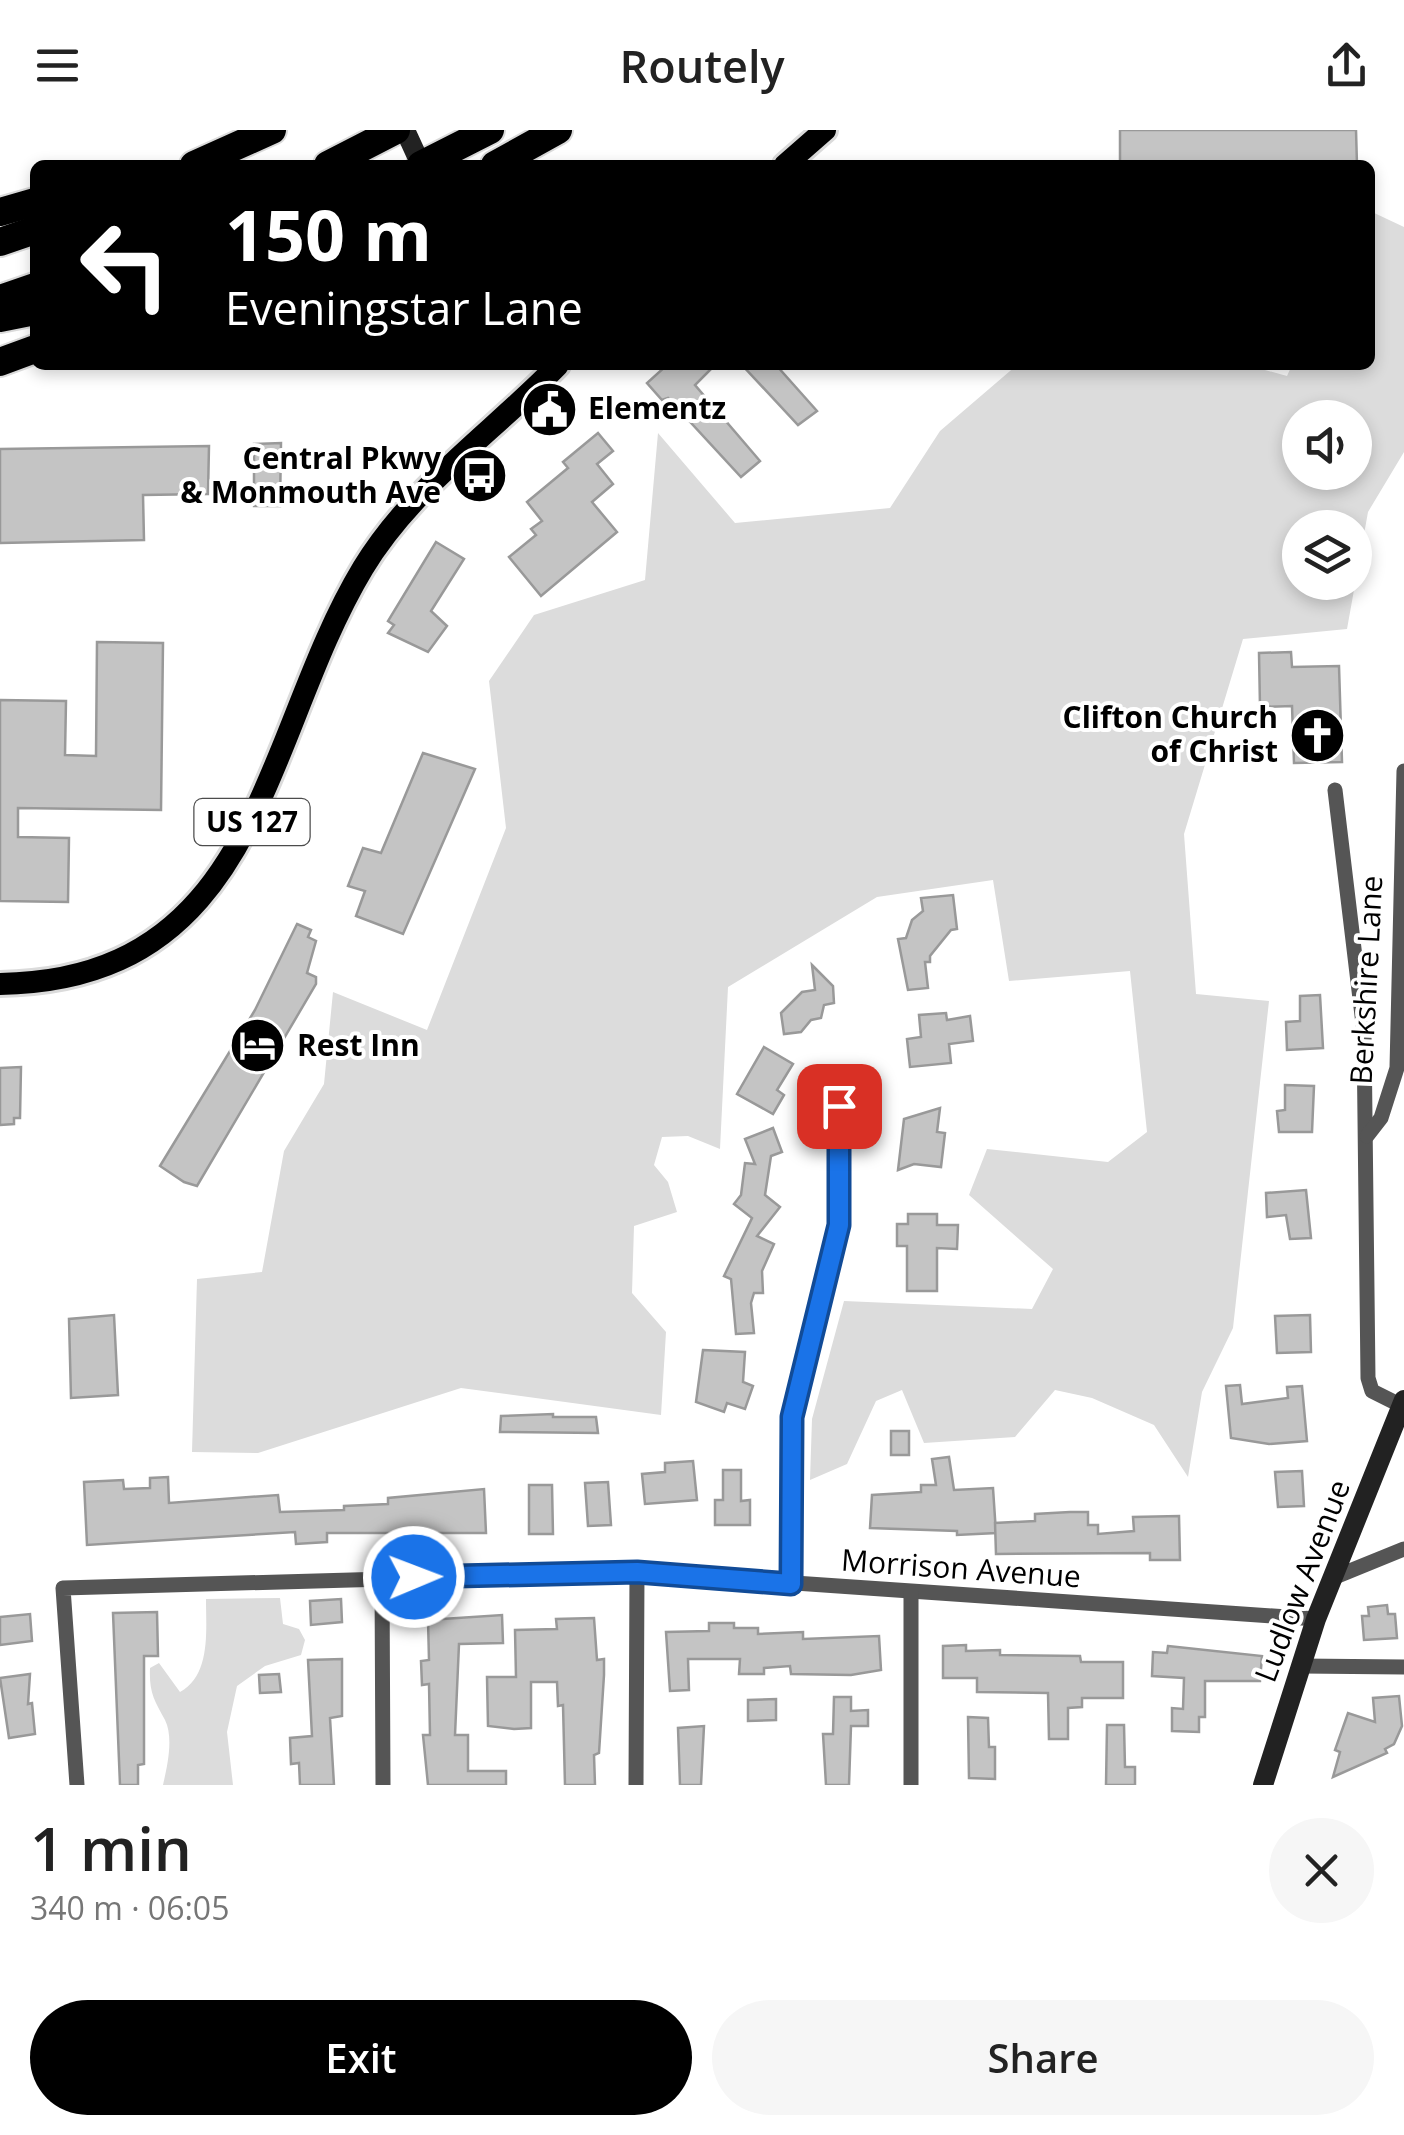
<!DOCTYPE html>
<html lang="en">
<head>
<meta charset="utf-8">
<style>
  body { margin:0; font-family:"Open Sans",sans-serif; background:#f6f6f6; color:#222; height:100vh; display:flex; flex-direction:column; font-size:38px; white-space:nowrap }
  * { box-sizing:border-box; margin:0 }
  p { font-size:32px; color:#767676 }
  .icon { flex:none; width:55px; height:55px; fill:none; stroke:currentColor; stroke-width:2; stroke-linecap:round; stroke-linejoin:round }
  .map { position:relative; height:1655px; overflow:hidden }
  .sheet { display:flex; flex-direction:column; background:#fff; flex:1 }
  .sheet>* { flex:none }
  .banner { position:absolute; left:30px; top:30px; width:1345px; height:210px; border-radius:15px; box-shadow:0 5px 15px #0003; background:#000; color:#fff; overflow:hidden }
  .fabs { position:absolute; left:1282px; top:270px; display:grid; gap:20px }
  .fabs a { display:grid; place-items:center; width:90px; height:90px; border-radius:50%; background:#fff; box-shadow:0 5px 15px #0003; font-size:50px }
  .pin { position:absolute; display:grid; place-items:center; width:85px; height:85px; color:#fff; margin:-42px; border-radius:20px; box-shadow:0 5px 15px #0006 }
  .me { position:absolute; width:110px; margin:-55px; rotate:89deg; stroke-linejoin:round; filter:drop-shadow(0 0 8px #0008) }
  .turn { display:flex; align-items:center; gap:35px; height:210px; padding:0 30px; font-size:45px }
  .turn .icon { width:130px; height:130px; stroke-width:2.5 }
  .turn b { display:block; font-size:70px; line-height:85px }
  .round { display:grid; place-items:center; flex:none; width:105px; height:105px; border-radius:52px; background:#f6f6f6 }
  .overview { display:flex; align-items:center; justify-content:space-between; height:170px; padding:0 30px }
  h1 { font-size:60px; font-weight:600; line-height:75px }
  .action { display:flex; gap:20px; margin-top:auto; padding:20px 30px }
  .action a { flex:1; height:115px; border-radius:60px; background:#000; color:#fff; font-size:40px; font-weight:600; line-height:115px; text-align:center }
  .action a+a { background:#f6f6f6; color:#222 }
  header { display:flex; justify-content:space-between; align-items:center; height:130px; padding:0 30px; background:#fff; font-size:45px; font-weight:600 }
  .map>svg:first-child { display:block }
</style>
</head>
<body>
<header><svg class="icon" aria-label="menu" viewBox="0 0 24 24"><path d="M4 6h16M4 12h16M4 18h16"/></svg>Routely<svg class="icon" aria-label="share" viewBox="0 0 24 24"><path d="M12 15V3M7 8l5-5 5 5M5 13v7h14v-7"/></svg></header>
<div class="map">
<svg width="1404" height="1655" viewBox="0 0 1404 1655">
  <rect width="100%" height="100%" fill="#fff"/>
  <g fill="#dcdcdc" fill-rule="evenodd">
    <path d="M 1370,81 L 1404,97 L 1404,322 L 1368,382 L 1347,499 L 1243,509 L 1184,704 L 1196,864 L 1269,871 L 1233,1198 L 1202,1262 L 1188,1347 L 1154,1295 L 1092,1268 L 1055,1260 L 1015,1307 L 924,1313 L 902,1260 L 876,1271 L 847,1334 L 810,1350 L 812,1289 L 844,1171 L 1032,1179 L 1053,1139 L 969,1065 L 987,1019 L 1108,1032 L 1147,1002 L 1130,841 L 1009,851 L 993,750 L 877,767 L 728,857 L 720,1019 L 688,1006 L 662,1007 L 654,1035 L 668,1052 L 677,1082 L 634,1096 L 632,1163 L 666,1202 L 661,1285 L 461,1258 L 258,1323 L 192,1322 L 197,1149 L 262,1142 L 284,1021 L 324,954 L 333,862 L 427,900 L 506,698 L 489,551 L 534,485 L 645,450 L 658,303 L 735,393 L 890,378 L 940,301 L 1017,235 L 1247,235 L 1287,246 L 1292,235 L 1370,235 ZM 1300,288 L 1355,288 L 1355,342 L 1300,342 ZM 1300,398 L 1355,398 L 1355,452 L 1300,452 Z"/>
    <path d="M 280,1468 L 283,1494 L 299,1499 L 305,1510 L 301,1525 L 265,1536 L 237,1556 L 227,1602 L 233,1655 L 163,1655 C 167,1637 174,1608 165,1590 C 154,1570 149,1562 150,1538 L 159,1533 L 180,1562 C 211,1545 206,1501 206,1469 Z"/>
  </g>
  <g fill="#c4c4c4" stroke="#999" stroke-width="2.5">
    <path d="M 1120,0 L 1356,0 L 1357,35 L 1120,35 Z"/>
    <path d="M 667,235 L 715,235 L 695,255 L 760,331 L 741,347 L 668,268 L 662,270 L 647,253 Z"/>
    <path d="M 742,235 L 776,235 L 817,281 L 798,295 Z"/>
    <path d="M 598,303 L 613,321 L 597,334 L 613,354 L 592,372 L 617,402 L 541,466 L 509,427 L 536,405 L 531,399 L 542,391 L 527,372 L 568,338 L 563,332 Z"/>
    <path d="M 281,313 L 280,376 L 254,376 L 254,314 Z"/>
    <path d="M 209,316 L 208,364 L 143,365 L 144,410 L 0,413 L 0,319 Z"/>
    <path d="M 436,412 L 464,429 L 431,481 L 447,496 L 428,522 L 388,503 L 394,495 L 388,491 Z"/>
    <path d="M 97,512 L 163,513 L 161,680 L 18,678 L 18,707 L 69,708 L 68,772 L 0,771 L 0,570 L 66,571 L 65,625 L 96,626 Z"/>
    <path d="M 1291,522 L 1292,537 L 1339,536 L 1342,632 L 1294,633 L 1292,576 L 1260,577 L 1259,523 Z"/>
    <path d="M 423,623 L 475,639 L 403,804 L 356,786 L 365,761 L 348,756 L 363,718 L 381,723 Z"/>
    <path d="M 953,765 L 957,799 L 951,800 L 930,826 L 930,832 L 925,832 L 928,858 L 908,860 L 898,809 L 906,808 L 912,790 L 923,781 L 921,768 Z"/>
    <path d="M 297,794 L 311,800 L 308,807 L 316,811 L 307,843 L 316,847 L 316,854 L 197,1056 L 184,1052 L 160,1036 L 255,880 Z"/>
    <path d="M 812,835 L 833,856 L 834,873 L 824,875 L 821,888 L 811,890 L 801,902 L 784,904 L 781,883 L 802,862 L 815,860 Z"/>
    <path d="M 1320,865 L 1323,918 L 1287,920 L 1286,892 L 1300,891 L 1300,866 Z"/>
    <path d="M 946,883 L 947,890 L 970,886 L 973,911 L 949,914 L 951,933 L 910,937 L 907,909 L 921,907 L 919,885 Z"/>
    <path d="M 764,917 L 793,934 L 777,960 L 784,965 L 773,984 L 737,964 Z"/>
    <path d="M 21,937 L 20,988 L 14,988 L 14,994 L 0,995 L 0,938 Z"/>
    <path d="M 1285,955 L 1314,956 L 1312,1002 L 1279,1002 L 1277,981 L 1285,980 Z"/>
    <path d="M 940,978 L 937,1002 L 945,1003 L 941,1037 L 914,1034 L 898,1040 L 904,989 Z"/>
    <path d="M 773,998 L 782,1022 L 771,1026 L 765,1065 L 780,1077 L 757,1106 L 774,1114 L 762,1141 L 763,1163 L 754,1163 L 751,1173 L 754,1203 L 736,1204 L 731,1149 L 724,1146 L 752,1088 L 734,1074 L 741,1065 L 745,1033 L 755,1034 L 745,1009 Z"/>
    <path d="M 1306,1060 L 1311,1108 L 1290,1109 L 1286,1085 L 1267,1087 L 1266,1063 Z"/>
    <path d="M 908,1084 L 937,1084 L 937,1095 L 958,1095 L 957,1119 L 937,1118 L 937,1161 L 907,1161 L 907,1116 L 897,1116 L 897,1094 L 908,1094 Z"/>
    <path d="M 114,1185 L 118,1265 L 71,1268 L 69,1189 Z"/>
    <path d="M 1310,1185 L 1311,1222 L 1277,1223 L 1275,1186 Z"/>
    <path d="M 703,1220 L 745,1222 L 743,1252 L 753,1256 L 745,1279 L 727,1273 L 724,1282 L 696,1272 Z"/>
    <path d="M 1240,1255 L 1242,1274 L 1288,1268 L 1287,1257 L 1302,1256 L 1307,1311 L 1269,1314 L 1231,1308 L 1226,1256 Z"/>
    <path d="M 553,1284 L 553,1287 L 596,1287 L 598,1303 L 500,1302 L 501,1286 Z"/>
    <rect x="891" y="1301" width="18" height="24"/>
    <path d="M 949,1327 L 954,1360 L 993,1358 L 996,1403 L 957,1405 L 957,1401 L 870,1398 L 872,1365 L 921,1362 L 921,1355 L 936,1355 L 932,1329 Z"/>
    <path d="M 693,1331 L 697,1370 L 645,1374 L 642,1344 L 665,1342 L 665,1333 Z"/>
    <path d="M 723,1340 L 741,1340 L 741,1371 L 750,1370 L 750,1395 L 715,1395 L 715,1370 L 723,1370 Z"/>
    <path d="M 1302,1341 L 1304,1376 L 1278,1377 L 1275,1342 Z"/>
    <path d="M 168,1347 L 169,1373 L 278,1365 L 280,1382 L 344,1380 L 344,1376 L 388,1374 L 388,1368 L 484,1359 L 486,1403 L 327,1403 L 327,1412 L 296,1414 L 295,1402 L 87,1415 L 84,1352 L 123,1350 L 124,1359 L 150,1358 L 150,1348 Z"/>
    <path d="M 608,1352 L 611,1395 L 588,1396 L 585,1353 Z"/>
    <path d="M 529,1355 L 552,1355 L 553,1404 L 529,1404 Z"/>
    <path d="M 1070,1382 L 1088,1382 L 1088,1395 L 1098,1395 L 1098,1404 L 1134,1401 L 1133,1387 L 1179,1386 L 1180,1430 L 1150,1430 L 1150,1423 L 996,1424 L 995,1393 L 1035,1391 L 1035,1384 Z"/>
    <path d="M 341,1469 L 342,1492 L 311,1495 L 310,1471 Z"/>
    <path d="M 1387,1475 L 1388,1484 L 1395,1484 L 1397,1508 L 1364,1510 L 1362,1486 L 1369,1486 L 1368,1477 Z"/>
    <path d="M 157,1482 L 158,1526 L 144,1526 L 144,1634 L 138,1635 L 138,1655 L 120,1655 L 113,1483 Z"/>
    <path d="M 30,1484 L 32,1511 L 0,1515 L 0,1487 Z"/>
    <path d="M 502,1485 L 503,1513 L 459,1514 L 455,1605 L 468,1605 L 468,1641 L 506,1641 L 506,1655 L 428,1655 L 423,1605 L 430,1605 L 429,1554 L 422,1555 L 421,1531 L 429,1530 L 428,1490 Z"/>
    <path d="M 594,1488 L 597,1530 L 604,1529 L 604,1545 L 599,1623 L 594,1625 L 595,1655 L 565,1655 L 563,1575 L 558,1576 L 557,1552 L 531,1552 L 531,1598 L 514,1599 L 488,1596 L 487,1547 L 516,1547 L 515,1500 L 557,1499 L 556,1489 Z"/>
    <path d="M 709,1493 L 734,1493 L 734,1498 L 758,1498 L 758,1504 L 803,1502 L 803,1509 L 879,1506 L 881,1540 L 851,1545 L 791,1544 L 790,1536 L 764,1538 L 764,1544 L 739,1544 L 740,1529 L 688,1529 L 689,1560 L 670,1561 L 666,1502 L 709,1501 Z"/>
    <path d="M 966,1515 L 966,1521 L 1000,1520 L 1000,1525 L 1080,1526 L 1081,1532 L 1123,1532 L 1123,1568 L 1082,1568 L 1082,1577 L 1068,1578 L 1068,1609 L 1049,1609 L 1048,1563 L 977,1562 L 977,1548 L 943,1548 L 943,1516 Z"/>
    <path d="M 1168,1516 L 1262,1526 L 1260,1551 L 1205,1551 L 1205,1587 L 1199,1587 L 1199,1602 L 1172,1601 L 1172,1578 L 1183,1579 L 1184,1548 L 1152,1546 L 1153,1522 L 1167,1523 Z"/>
    <path d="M 342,1529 L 342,1586 L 330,1588 L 334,1655 L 300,1655 L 299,1633 L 291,1634 L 290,1608 L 312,1606 L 308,1530 Z"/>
    <path d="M 30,1544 L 28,1574 L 32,1573 L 35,1604 L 9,1608 L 0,1548 Z"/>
    <path d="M 279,1544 L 281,1562 L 260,1563 L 259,1545 Z"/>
    <path d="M 1399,1566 L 1402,1596 L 1394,1614 L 1385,1619 L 1387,1623 L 1333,1647 L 1340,1622 L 1335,1620 L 1348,1583 L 1375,1592 L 1373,1568 Z"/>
    <path d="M 834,1567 L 851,1567 L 851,1581 L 868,1580 L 868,1596 L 851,1596 L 849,1655 L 826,1655 L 823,1604 L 833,1604 Z"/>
    <path d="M 776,1569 L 776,1590 L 748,1591 L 748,1570 Z"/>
    <path d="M 968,1587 L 988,1588 L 989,1617 L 995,1617 L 995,1649 L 969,1648 Z"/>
    <path d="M 1107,1595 L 1124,1595 L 1125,1637 L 1135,1637 L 1135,1655 L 1106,1655 Z"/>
    <path d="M 704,1596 L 701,1655 L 680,1655 L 678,1598 Z"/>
  </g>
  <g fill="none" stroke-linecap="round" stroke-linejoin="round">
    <defs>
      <g id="primary">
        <path d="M 785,35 L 825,0"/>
        <path d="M 0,854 C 261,850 261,607 363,438 C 412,357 493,302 558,235"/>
      </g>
      <g id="highway">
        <path d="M 194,35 L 272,0"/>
        <path d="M 328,35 L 396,0"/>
        <path d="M 421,35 L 490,0"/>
        <path d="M 495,35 L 558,0"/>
        <path d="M 0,82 L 35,72"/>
        <path d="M 0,112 L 35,100"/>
        <path d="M 0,169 L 35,157"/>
        <path d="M 0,188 L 35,181"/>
        <path d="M 0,232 L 35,219"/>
      </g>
    </defs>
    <use href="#primary" stroke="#dbdbdb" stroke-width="28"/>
    <use href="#highway" stroke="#dbdbdb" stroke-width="32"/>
    <g stroke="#555" stroke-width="15">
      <path d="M 1335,660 L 1364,902 L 1368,1248 L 1372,1261 L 1402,1276"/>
      <path d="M 1367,1006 L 1381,988 L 1397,938 L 1404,641"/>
      <path d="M 1335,1447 L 1404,1419"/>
      <path d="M 382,1448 L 383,1655"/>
      <path d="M 791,1455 L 792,1287 L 839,1095 L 839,953"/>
      <path d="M 1301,1536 L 1404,1537"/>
      <path d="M 77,1655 L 63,1458 L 637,1442 L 1316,1489"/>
      <path d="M 636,1655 L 637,1442"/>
      <path d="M 911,1655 L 911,1463"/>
    </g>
    <g stroke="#222" stroke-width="20">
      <path d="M 405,0 L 421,35"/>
      <path d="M 1263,1655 L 1316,1489 L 1404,1270"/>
    </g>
    <use href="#primary" stroke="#000" stroke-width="22"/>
    <use href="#highway" stroke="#000" stroke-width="28"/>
  </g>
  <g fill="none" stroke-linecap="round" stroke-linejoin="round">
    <defs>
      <path id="route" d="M 414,1447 L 637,1442 L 791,1454 L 792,1287 L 839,1095 L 839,976"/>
    </defs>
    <use href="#route" stroke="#114b97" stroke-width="25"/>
    <use href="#route" stroke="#1a73e8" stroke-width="18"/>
  </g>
  <defs>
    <symbol id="civic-disc" viewBox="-11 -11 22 22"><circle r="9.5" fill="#000" stroke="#fff"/><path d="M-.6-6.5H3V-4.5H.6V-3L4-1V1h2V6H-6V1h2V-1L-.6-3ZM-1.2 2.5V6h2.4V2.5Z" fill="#fff"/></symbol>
    <symbol id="bus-disc" viewBox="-11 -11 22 22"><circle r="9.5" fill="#000" stroke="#fff"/><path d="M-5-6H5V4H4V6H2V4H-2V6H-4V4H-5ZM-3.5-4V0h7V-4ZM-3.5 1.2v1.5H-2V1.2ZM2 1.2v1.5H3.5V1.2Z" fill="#fff"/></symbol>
    <symbol id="church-disc" viewBox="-11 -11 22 22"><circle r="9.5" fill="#000" stroke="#fff"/><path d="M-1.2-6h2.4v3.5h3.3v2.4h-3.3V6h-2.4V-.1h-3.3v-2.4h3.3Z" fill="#fff"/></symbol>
    <symbol id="hotel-disc" viewBox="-11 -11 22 22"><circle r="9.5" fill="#000" stroke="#fff"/><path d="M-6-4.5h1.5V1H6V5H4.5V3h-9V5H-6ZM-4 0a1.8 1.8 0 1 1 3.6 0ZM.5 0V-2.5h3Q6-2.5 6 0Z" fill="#fff"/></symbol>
  </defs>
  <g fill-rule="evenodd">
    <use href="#civic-disc" x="518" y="248" width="63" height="63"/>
    <use href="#bus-disc" x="448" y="314" width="63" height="63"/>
    <use href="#church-disc" x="1286" y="574" width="63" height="63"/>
    <use href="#hotel-disc" x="226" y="884" width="63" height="63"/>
  </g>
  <g text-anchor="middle" stroke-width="8" stroke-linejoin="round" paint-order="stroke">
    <rect fill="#fff" stroke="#4c4c4c" stroke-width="2.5" x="194.5" y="669" width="115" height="46" rx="8"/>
    <g font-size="28" font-weight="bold" fill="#000">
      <text x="252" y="702">US 127</text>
    </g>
    <g font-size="30" font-weight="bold" fill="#000" stroke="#fff" text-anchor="start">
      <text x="588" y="289">Elementz</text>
      <text x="441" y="339" text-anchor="end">Central Pkwy<tspan x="441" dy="34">&amp; Monmouth Ave</tspan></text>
      <text x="1278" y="598" text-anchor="end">Clifton Church<tspan x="1278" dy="34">of Christ</tspan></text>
      <text x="297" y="926">Rest Inn</text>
    </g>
    <g font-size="30" fill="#000" stroke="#fff">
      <text transform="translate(1367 850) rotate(-87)" y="10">Berkshire Lane</text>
      <text transform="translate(961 1439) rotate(4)" y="10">Morrison Avenue</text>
      <text transform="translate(1303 1451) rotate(-69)" y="10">Ludlow Avenue</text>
    </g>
  </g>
</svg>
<div class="fabs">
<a><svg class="icon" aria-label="sound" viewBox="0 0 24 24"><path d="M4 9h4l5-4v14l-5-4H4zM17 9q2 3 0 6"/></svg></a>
<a><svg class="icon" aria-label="layers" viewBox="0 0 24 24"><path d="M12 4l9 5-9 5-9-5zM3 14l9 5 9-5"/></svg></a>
</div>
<div class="pin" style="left:839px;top:976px;background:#d93025"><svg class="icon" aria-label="arrive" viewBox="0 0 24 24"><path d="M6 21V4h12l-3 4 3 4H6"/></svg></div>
<svg class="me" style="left:414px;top:1447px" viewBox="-20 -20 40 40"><circle r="17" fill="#1a73e8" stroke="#fff" stroke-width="3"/><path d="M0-11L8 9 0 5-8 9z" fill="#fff"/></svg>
<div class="banner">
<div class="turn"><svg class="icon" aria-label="left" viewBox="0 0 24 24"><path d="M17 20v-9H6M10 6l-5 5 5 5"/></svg><div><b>150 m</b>Eveningstar Lane</div></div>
</div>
</div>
<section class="sheet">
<div class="overview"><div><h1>1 min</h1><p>340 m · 06:05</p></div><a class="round"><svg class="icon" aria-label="close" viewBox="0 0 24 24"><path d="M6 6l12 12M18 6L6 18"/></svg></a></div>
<div class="action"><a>Exit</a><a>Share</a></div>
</section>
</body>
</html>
